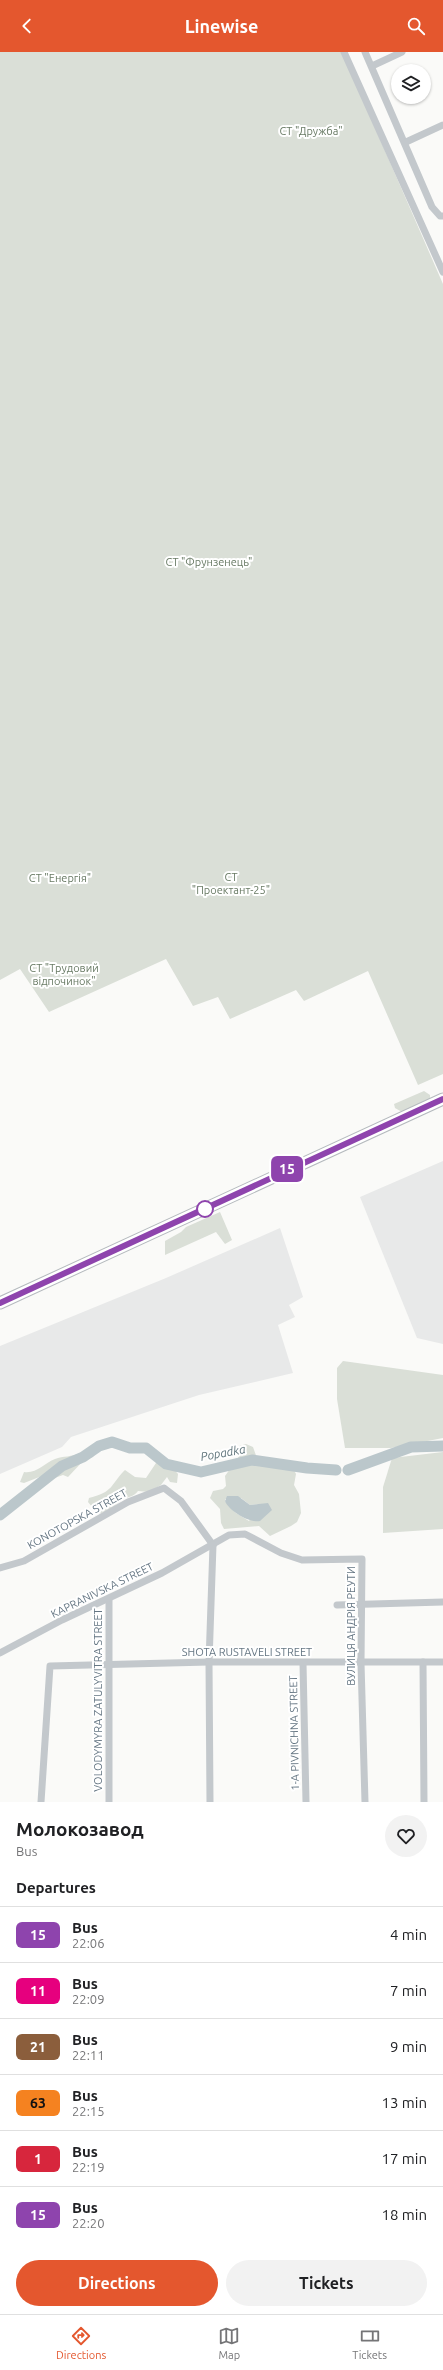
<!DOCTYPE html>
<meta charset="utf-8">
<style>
body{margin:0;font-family:Ubuntu,sans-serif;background:#f2f2f2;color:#202124;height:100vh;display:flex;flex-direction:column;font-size:15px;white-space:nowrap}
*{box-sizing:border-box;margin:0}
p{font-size:13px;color:#757577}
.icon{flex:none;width:22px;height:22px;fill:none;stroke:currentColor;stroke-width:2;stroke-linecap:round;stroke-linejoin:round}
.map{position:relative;height:1750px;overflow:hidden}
.panel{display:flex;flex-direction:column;background:#fff;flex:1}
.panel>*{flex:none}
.badge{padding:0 8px;border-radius:6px;font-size:14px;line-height:26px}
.buttons{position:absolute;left:391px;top:12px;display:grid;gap:8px}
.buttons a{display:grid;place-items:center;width:40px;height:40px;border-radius:50%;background:#fff;box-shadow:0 1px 3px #0004;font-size:20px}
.map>.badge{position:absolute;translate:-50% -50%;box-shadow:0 0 0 2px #fff}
h2{padding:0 16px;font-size:15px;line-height:36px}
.round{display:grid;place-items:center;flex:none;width:42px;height:42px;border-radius:21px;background:#f2f2f2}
.overview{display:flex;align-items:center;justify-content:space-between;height:68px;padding:0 16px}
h1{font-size:19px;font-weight:700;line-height:30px}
.button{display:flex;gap:8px;margin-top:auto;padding:8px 16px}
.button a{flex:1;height:46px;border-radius:24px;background:#e4572e;color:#fff;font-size:16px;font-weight:700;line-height:46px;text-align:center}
.button a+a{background:#f2f2f2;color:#202124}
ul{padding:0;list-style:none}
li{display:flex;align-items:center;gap:12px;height:56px;padding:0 16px;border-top:1px solid #e0e0e0}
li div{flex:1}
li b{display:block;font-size:15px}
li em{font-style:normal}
li .badge{min-width:44px;font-weight:700;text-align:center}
header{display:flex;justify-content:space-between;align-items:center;height:52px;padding:0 16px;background:#e4572e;color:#fff;font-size:18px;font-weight:700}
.menu{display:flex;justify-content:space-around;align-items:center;height:56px;border-top:1px solid #e0e0e0;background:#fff;font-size:11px;color:#757577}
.menu a{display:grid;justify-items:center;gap:2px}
.menu .selected{color:#e4572e}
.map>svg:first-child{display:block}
.built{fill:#e8e9e9}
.green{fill:#dadfd7;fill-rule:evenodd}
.water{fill:#bbc7cb}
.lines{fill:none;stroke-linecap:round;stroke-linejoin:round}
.river{stroke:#bbc7cb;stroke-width:11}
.primary-casing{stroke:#b5babe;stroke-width:13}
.minor{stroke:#c3c8cc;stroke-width:7}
.primary{stroke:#fff;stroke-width:11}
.line-casing{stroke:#fff;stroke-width:9}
.line{stroke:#8e44ad;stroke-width:6}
.stop-dot{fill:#fff;stroke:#8e44ad;stroke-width:2}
.labels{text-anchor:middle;stroke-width:4;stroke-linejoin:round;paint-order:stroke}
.park-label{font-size:11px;fill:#687a64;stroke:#fff}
.street-label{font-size:11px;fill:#657683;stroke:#fff}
.water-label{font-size:12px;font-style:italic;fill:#60757c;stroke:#fff}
</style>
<header><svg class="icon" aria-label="back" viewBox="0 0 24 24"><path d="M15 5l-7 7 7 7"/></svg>Linewise<svg class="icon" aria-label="search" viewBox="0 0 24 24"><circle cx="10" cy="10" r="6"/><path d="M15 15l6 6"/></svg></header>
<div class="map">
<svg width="443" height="1750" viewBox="0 0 443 1750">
<rect width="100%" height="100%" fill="#fafaf8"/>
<g class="built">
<polygon points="443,1109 443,1292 417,1286 360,1145"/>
<polygon points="280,1176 303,1245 289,1253 295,1265 278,1273 293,1321 199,1343 71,1385 62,1395 0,1422 0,1294 166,1226"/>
</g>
<g class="green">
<polygon points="0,0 342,0 443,232 443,1022 418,1033 368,919 304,949 296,938 230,967 218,945 193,954 166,907 49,960 20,917 0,928"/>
<polygon points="424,1039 430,1043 430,1047 402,1060 395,1056 394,1052"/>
<polygon points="220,1160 232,1188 225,1192 216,1180 165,1203 165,1189 181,1180 186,1175"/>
<polygon points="343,1309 443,1323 443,1386 391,1396 345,1396 337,1347 337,1316"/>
<path d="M98,1391L100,1395L93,1405L83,1409L68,1425L63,1423L52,1427L42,1424L24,1431L20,1430L24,1420C36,1422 45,1411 55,1407C63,1404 72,1405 80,1401C88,1398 88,1393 98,1391Z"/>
<path d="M246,1392L253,1395L259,1412C268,1416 281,1411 291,1412L296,1422L294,1433L299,1442L301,1461L297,1470L291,1474L270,1484L259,1474L224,1477L221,1471L220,1457L210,1446L213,1439L223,1437L226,1434L225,1424L240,1403L236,1395ZM241,1446L250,1453L258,1452L249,1469L236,1461L225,1449V1447Z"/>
<polygon points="443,1400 443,1477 383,1481 383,1435 392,1406"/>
<path d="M160,1405L169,1411L178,1422L177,1431L170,1430L167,1425L161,1433L149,1440L138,1439C133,1446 127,1444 121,1449C110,1457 113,1458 98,1462L88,1450L89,1446C115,1439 109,1434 125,1418L135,1425L146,1426Z"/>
</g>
<path class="water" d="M227,1444H238L250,1453L268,1451L272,1458L260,1469C249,1471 229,1459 225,1449Z"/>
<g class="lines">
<g class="river">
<polyline points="348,1418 411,1395 443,1394"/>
<polyline points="0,1463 62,1414 83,1405 99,1394 112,1390 130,1396 146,1396 166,1412 201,1420 252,1408 307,1416 336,1418"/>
</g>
<defs>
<polyline id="primary" points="0,1251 443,1047"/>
</defs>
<use href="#primary" class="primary-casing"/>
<g class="minor">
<polyline points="344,0 443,220"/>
<polyline points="365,0 432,155 440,164 443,164"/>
<polyline points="372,14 402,0"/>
<polyline points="406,90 443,73"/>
<polyline points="0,1516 24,1509 128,1450 164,1436 181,1449 213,1493"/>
<polyline points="109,1547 109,1750"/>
<polyline points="337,1553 443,1550"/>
<polyline points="0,1601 62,1568 162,1521 229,1483 245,1482 281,1501 302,1508 362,1507 361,1611 365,1750"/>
<polyline points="423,1610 424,1750"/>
<polyline points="303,1611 306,1750"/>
<polyline points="41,1750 50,1614 209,1610 443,1610"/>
<polyline points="210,1750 209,1610 213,1493"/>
</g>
<use href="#primary" class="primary"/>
</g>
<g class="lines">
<defs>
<polyline id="line" points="0,1251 443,1047"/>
</defs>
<use href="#line" class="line-casing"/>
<use href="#line" class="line"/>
</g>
<circle class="stop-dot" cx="205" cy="1157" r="8"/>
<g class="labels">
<g class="park-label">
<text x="311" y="83">СТ "Дружба"</text>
<text x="209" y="514">СТ "Фрунзенець"</text>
<text x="231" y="829">СТ<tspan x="231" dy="13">"Проектант-25"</tspan></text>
<text x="60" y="830">СТ "Енергія"</text>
<text x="64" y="920">СТ "Трудовий<tspan x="64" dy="13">відпочинок"</tspan></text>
</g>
<g class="street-label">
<text transform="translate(77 1467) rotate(-29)" y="4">KONOTOPSKA STREET</text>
<text transform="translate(102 1538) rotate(-26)" y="4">KAPRANIVSKA STREET</text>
<text transform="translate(351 1574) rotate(-90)" y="4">ВУЛИЦЯ АНДРІЯ РЕУТИ</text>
<text x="247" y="1604">SHOTA RUSTAVELI STREET</text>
<text transform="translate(98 1648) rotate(-90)" y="4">VOLODYMYRA ZATULYVITRA STREET</text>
<text transform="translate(294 1681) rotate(-91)" y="4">1-A PIVNICHNA STREET</text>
</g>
<g class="water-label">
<text transform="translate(223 1401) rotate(-10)" y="4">Popadka</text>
</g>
</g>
</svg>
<div class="buttons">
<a><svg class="icon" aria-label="layers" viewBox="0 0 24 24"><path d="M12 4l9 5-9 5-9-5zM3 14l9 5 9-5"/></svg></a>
</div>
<b class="badge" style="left:287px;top:1117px;background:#8e44ad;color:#fff">15</b>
</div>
<section class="panel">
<div class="overview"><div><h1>Молокозавод</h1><p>Bus</p></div><a class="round"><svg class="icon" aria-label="heart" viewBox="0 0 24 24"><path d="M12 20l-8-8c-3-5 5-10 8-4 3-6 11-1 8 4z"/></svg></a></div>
<h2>Departures</h2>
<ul>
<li><span class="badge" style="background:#8e44ad;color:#fff">15</span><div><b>Bus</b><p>22:06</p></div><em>4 min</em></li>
<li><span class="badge" style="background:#e6007e;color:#fff">11</span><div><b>Bus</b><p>22:09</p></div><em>7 min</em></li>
<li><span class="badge" style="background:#8b5e3c;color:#fff">21</span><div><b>Bus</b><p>22:11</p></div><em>9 min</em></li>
<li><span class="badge" style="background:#f58220;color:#111">63</span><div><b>Bus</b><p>22:15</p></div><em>13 min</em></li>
<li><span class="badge" style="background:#d7263d;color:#fff">1</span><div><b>Bus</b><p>22:19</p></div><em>17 min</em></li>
<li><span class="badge" style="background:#8e44ad;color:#fff">15</span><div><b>Bus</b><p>22:20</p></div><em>18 min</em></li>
</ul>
<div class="button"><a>Directions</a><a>Tickets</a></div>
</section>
<nav class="menu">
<a class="selected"><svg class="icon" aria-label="directions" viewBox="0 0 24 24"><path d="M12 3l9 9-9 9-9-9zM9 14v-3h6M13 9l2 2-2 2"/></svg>Directions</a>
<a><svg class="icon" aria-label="map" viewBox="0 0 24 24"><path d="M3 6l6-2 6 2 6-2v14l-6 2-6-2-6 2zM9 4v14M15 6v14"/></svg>Map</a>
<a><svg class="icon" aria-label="tickets" viewBox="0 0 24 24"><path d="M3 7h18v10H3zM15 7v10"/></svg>Tickets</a>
</nav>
